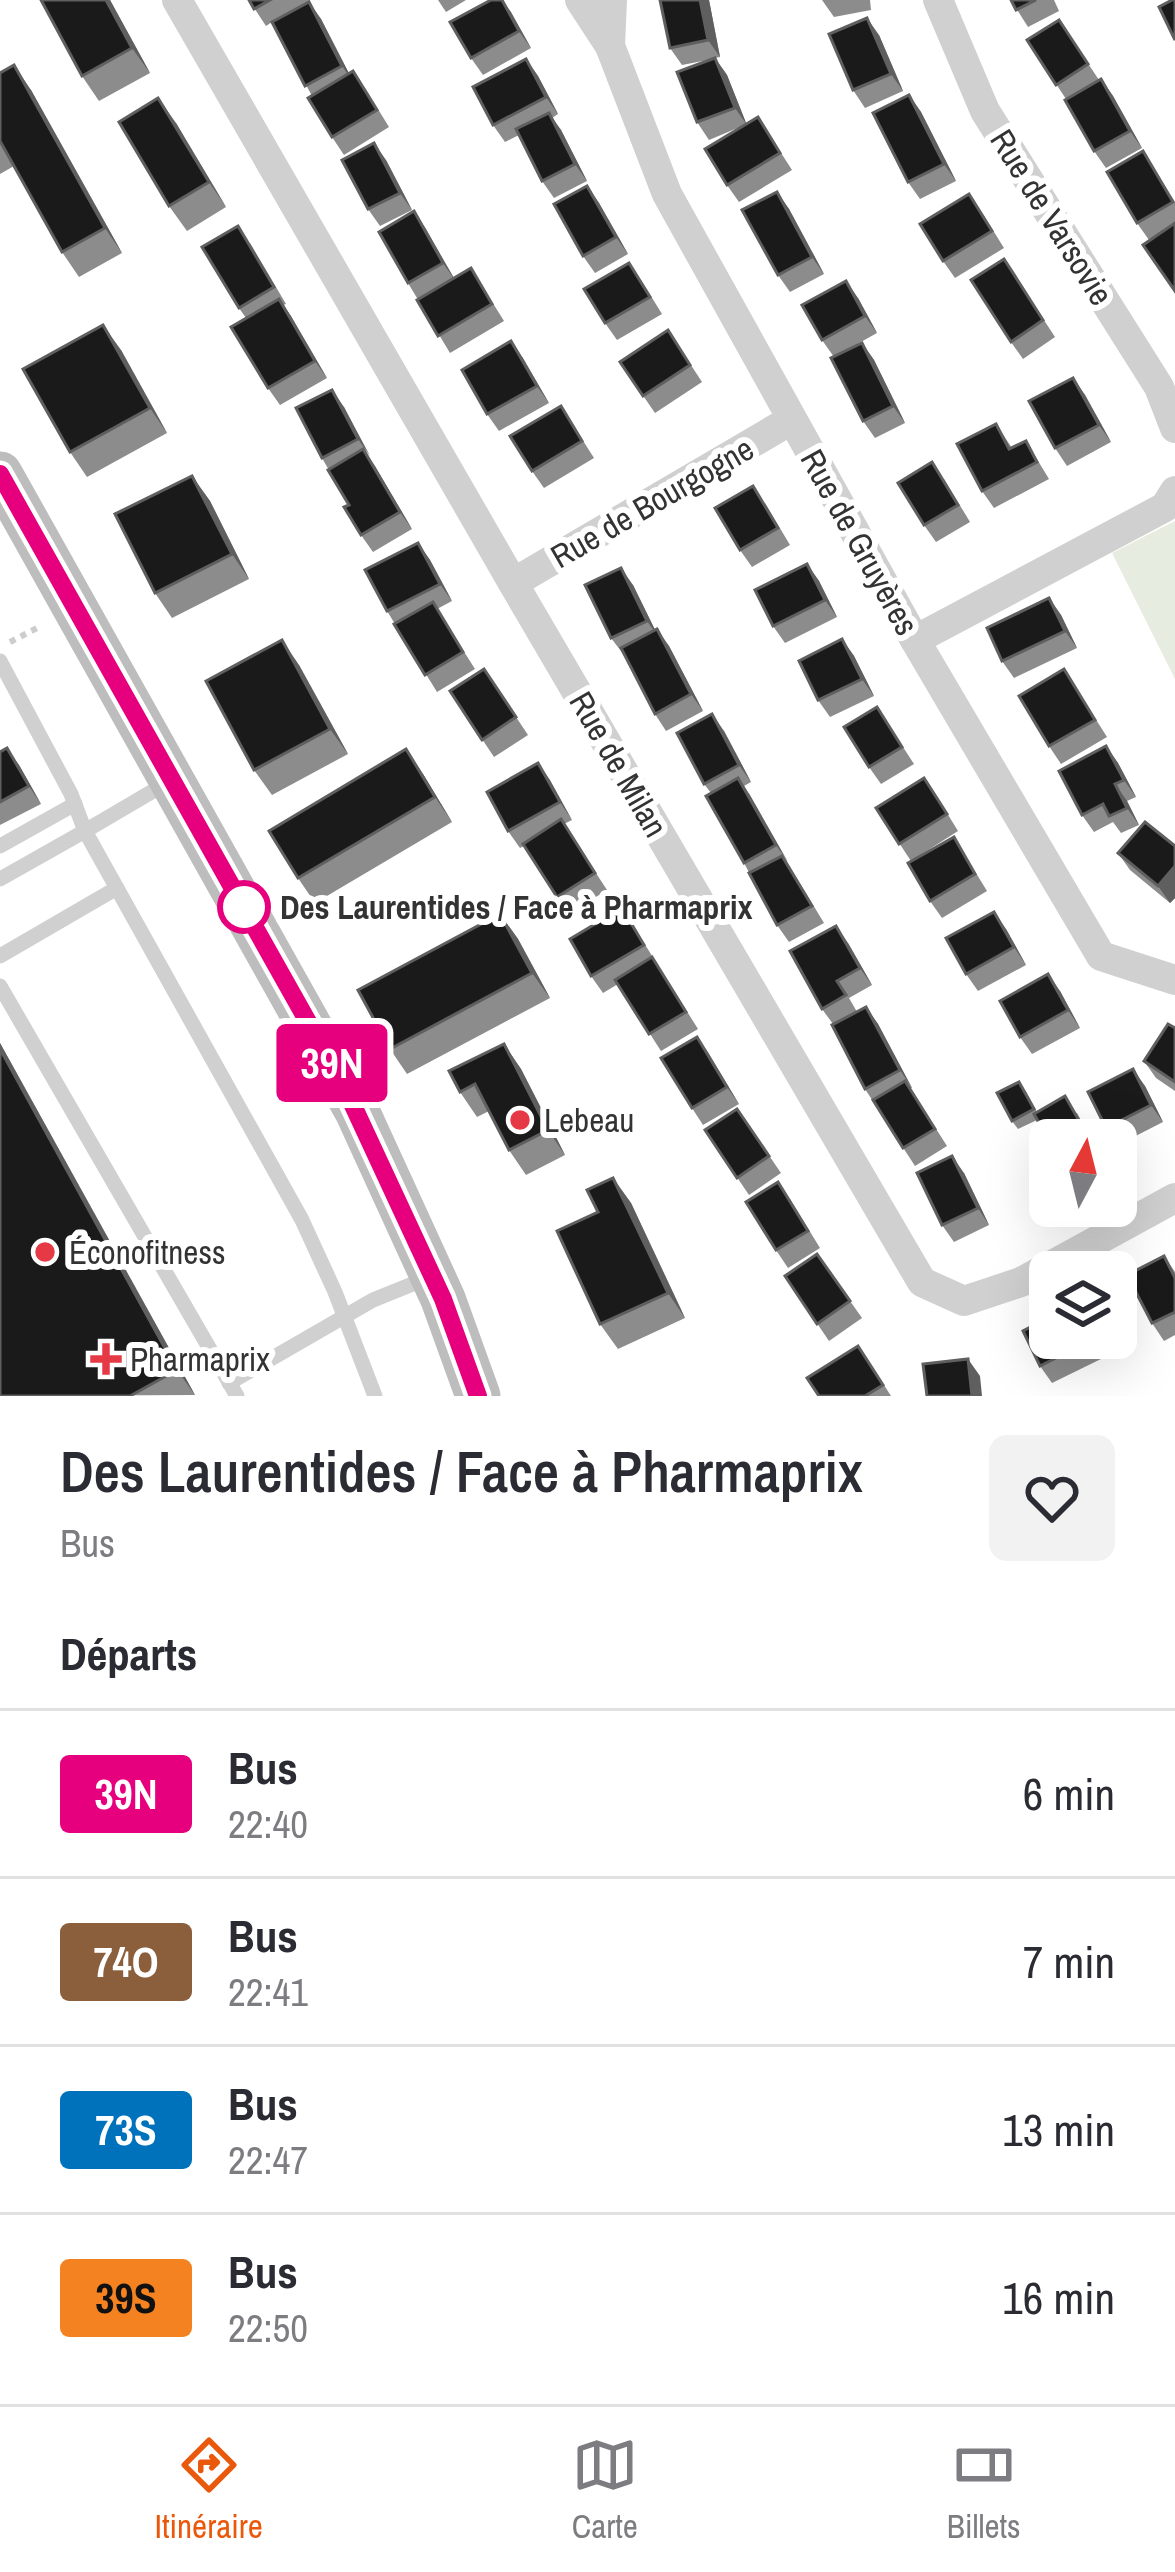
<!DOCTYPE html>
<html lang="fr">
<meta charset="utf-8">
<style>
body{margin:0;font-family:"Archivo Narrow",sans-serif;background:#f2f2f3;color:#2b2b33;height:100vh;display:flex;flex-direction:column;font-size:45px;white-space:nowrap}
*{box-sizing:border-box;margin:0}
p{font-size:39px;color:#7c7c81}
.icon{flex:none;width:66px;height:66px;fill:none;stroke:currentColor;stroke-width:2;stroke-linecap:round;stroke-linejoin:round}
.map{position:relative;height:1396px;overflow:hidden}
.drawer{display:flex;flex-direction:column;background:#fff;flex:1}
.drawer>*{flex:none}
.badge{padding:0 24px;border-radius:9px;font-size:42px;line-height:78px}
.needle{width:78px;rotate:7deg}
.buttons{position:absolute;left:1029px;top:1119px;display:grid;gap:24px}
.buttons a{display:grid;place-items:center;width:108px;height:108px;border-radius:18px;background:#fff;box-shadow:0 12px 48px #0002;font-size:60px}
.map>.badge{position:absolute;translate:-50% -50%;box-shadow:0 0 0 6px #fff}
h2{padding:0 60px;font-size:45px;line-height:108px}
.round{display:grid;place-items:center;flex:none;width:126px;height:126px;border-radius:18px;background:#f2f2f3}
.summary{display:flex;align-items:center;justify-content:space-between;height:204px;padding:0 60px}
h1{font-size:57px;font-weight:600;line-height:90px}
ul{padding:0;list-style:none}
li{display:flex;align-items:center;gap:36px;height:168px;padding:0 60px;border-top:3px solid #e1e1e2}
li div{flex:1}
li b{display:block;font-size:45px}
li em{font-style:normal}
li .badge{min-width:132px;font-weight:700;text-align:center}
.tab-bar{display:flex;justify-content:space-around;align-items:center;height:168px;border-top:3px solid #e1e1e2;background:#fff;font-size:33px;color:#7c7c81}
.tab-bar a{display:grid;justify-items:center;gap:6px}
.tab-bar .on{color:#ea580c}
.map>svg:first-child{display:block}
.green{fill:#e6ecdf}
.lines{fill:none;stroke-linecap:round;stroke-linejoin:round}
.path{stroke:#cdcdcd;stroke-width:6;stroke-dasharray:6 6;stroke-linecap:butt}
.lane{stroke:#d0d0d0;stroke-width:15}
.street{stroke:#d0d0d0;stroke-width:30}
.secondary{stroke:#bdbdbd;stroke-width:45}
.wall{fill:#8c8c8c}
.shaded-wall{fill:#5f5f5f}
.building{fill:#1a1a1a;stroke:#5f5f5f;stroke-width:3}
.line-casing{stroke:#fff;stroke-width:27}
.line{stroke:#e6007e;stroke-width:18}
.stop-dot{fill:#fff;stroke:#e6007e;stroke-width:6}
.poi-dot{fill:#e63946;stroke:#fff;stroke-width:4.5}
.labels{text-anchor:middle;stroke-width:12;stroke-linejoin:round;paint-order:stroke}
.street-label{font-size:33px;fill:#333;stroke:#fff}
.stop-label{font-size:33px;font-weight:bold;fill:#333;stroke:#fff;text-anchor:start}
.poi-label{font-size:33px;fill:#333;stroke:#fff;text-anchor:start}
</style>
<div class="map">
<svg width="1175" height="1396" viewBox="0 0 1175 1396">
<rect width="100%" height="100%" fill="#fff"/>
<polygon class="green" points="1175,521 1175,679 1112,553"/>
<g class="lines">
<polyline class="path" points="10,642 39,627"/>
<g class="lane">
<polyline points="0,661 71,794 85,831 0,879"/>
<polyline points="165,784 85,831 302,1220 335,1292 375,1396"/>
<polyline points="0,846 75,804"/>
<polyline points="0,956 117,888"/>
<polyline points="0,986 237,1396"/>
<polyline points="229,1383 373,1300 430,1277"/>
</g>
<g class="street">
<polyline points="177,0 513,583 922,1282 964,1301 1021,1282 1175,1198"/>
<polyline points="580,0 610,46"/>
<polyline points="612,0 610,46 667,194 915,640 1101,956 1175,980"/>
<polyline points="938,0 985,111 1159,387 1175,428"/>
<polyline points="513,583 791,420"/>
<polyline points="915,640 1165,507 1175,491"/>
</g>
<polyline class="secondary" points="0,474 357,1111 443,1299 478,1396"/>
</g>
<g class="wall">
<polygon points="110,0 150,73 99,101 82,76"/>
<polygon points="249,0 310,0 309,3 321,19 349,74 365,88 389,127 344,155 332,137 312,96 272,22 266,26"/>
<polygon points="438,0 466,0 446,12"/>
<polygon points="503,0 531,48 483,75 471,58"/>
<polygon points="709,0 720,57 715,58 727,75 746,124 758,117 792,170 739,202 727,185 740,127 709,140 697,122 713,59 682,65 670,48"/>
<polygon points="822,0 870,0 871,10 834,17"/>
<polygon points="1011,0 1054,0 1059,11 1028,27"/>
<polygon points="1059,20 1099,80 1101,79 1113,96 1142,148 1106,168 1094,151 1066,99 1027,40"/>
<polygon points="879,35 903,91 865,108 853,90"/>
<polygon points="526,59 538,76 558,114 552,118 561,130 587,181 554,198 542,181 519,135 505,142 493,125"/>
<polygon points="0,73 31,90 122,253 79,277 62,252 14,166 0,174"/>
<polygon points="909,95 921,112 956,181 920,199 908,182"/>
<polygon points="176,123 226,207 187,231 169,206"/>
<polygon points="1143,151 1175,202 1175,291 1149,240 1137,223"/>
<polygon points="386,160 412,210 380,226 368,209"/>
<polygon points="587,186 599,203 628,254 595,273 583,256"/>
<polygon points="777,192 789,209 824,274 790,292 778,275"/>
<polygon points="414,211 454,278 471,268 504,321 450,353 408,283"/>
<polygon points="981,211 1004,248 955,278 943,261"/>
<polygon points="250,243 286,304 283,305 327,378 280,405 268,388 246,318 239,308"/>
<polygon points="1004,259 1055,337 1023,359 1011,342"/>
<polygon points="641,280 662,314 617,340 605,323"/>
<polygon points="858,298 877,333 834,357 822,340"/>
<polygon points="668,330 702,382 655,413 620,362"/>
<polygon points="511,341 549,403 499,431 487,414"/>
<polygon points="862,343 874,360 905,423 875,438 863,421"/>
<polygon points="121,350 167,433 87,477 70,452"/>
<polygon points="1073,378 1085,395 1111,442 1067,466 1055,448"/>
<polygon points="561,406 594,458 544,488 532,471"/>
<polygon points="344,407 369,457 412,529 373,552 361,535 349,505 322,458"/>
<polygon points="996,424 1012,448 1026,441 1049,479 994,508 982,491"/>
<polygon points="192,476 210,501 249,579 172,618 155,593"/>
<polygon points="944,479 970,522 936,542 924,525"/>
<polygon points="765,503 790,545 752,567 740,550"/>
<polygon points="418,543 430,560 452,601 437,609 475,669 437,692 387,611"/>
<polygon points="807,564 819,581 837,617 785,643 773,626"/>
<polygon points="633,585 655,630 669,646 703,711 666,731 655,714 624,655 611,638"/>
<polygon points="1049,598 1061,615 1077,648 1014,678 1002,661"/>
<polygon points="842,639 854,656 874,696 830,717 818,700"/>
<polygon points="299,665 348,754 272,795 254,770"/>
<polygon points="484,669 528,735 494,757 450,691"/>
<polygon points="1064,669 1107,737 1061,764 1049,746"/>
<polygon points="877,707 914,764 881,784 869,767"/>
<polygon points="724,731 751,782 744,786 787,862 824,923 789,942 777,925 744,863 711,793 704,784"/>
<polygon points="1106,746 1118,763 1136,797 1127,801 1139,825 1121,833 1113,822 1094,832 1082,815"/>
<polygon points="0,752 19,765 41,804 0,825"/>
<polygon points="538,763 572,820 564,824 607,890 569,914 524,846 520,848 508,831"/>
<polygon points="423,774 452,822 315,903 298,878"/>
<polygon points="936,795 958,831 911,861 876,808"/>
<polygon points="954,837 987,891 942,918 930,901"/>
<polygon points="1175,846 1175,898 1170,903 1130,870 1118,853"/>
<polygon points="622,908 698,1029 661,1051 618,984 603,993 591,976"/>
<polygon points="500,914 518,939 550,998 407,1074 390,1049"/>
<polygon points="1006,929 1026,965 978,991 966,974"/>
<polygon points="848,943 872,985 849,998 857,1012 866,1007 878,1024 912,1088 910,1088 947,1146 915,1166 865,1089 833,1024 822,1009"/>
<polygon points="1060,991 1080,1028 1032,1054 1020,1037"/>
<polygon points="1175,1028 1175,1091 1156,1078 1144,1061"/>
<polygon points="697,1037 739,1104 703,1125 692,1108"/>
<polygon points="0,1043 195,1395 0,1396"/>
<polygon points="504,1044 521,1069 565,1155 526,1175 509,1150 489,1111 477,1117 460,1092"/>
<polygon points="1145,1086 1163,1122 1118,1145 1106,1128"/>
<polygon points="1025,1090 1037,1112 1077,1113 1092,1140 1050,1140 1037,1120 1018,1129 1012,1121"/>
<polygon points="737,1109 781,1173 749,1195 705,1130"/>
<polygon points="964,1173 989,1225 954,1242 942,1225"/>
<polygon points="613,1178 631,1203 685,1318 618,1349 600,1324 598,1212"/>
<polygon points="790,1199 820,1248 788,1268 776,1250"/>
<polygon points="817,1254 862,1318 829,1341 785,1276"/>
<polygon points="1164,1256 1175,1272 1175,1335 1164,1341 1152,1323"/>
<polygon points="1094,1338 1103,1358 1052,1383 1040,1366"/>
<polygon points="870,1363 891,1396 819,1396"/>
</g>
<g class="shaded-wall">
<polygon points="106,0 110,0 150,73 132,48"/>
<polygon points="502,0 511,12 531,48 519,31"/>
<polygon points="700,0 709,0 720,57 708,40"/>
<polygon points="309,2 321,19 354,83 342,66"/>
<polygon points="867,18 879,35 903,91 891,74"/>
<polygon points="715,58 727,75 747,125 735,108"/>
<polygon points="526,59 538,76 558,114 546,97"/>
<polygon points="14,65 31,90 122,253 105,228"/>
<polygon points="1101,79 1113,96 1142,148 1130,131"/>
<polygon points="909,95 921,112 956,181 944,164"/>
<polygon points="158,98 176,123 226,207 209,182"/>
<polygon points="549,113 561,130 587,181 575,164"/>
<polygon points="374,143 386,160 412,210 400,193"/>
<polygon points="587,186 599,203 628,254 616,237"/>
<polygon points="777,192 789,209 824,274 812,257"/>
<polygon points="414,211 426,229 455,280 443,263"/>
<polygon points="846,281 858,298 877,333 865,316"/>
<polygon points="279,299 291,316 327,378 315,361"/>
<polygon points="103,325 121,350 167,433 150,408"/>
<polygon points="511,341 523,358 549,403 537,386"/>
<polygon points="862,343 874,360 905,423 893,406"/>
<polygon points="1073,378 1085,395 1111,442 1099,425"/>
<polygon points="332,390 344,407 370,456 358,439"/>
<polygon points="363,449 375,466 412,529 400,512"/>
<polygon points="192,476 210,501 249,579 232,554"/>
<polygon points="418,543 430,560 452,601 440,584"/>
<polygon points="807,564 819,581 837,617 825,600"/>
<polygon points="621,568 633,585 659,638 647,621"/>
<polygon points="1049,598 1061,615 1077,648 1065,631"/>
<polygon points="657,629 669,646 703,711 691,694"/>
<polygon points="842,639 854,656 874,696 862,679"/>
<polygon points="282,640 299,665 348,754 330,729"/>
<polygon points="712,714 724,731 751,782 739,765"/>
<polygon points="1106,746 1118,763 1136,797 1124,780"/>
<polygon points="7,748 19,765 41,804 29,786"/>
<polygon points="406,749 423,774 452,822 435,797"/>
<polygon points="538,763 550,780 572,820 560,802"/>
<polygon points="738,778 750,795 788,862 776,845"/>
<polygon points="1115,784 1127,801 1139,825 1127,808"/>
<polygon points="1175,866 1175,898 1170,903 1158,886"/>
<polygon points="994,912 1006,929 1026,965 1014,947"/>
<polygon points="500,914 518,939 550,998 532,973"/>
<polygon points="836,926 848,943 872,985 860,968"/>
<polygon points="1048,974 1060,991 1080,1028 1068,1010"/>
<polygon points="866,1007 878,1024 912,1088 900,1070"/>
<polygon points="697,1037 709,1054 739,1104 727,1087"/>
<polygon points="0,1043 195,1395 177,1370 0,1049"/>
<polygon points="504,1044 521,1069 565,1155 548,1130"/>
<polygon points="1133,1069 1145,1086 1163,1122 1151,1105"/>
<polygon points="952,1156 964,1173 989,1225 978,1208"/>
<polygon points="613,1178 631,1203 685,1318 668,1293"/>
<polygon points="968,1359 980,1376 982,1396 972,1396"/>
</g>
<g class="building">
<polygon points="41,0 106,0 132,48 82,76"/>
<polygon points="249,0 270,0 254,9"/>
<polygon points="491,0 502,0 519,31 471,58 450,22"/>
<polygon points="660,0 700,0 708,40 670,48"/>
<polygon points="1011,0 1036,0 1016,10"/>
<polygon points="1172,0 1175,0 1175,40 1159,7"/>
<polygon points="309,2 342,66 305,86 272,22"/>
<polygon points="867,18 891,74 853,90 829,34"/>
<polygon points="1059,20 1088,64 1056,85 1027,40"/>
<polygon points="715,58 735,108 697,122 677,72"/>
<polygon points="526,59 546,97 493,125 473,87"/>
<polygon points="14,65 105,228 62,252 0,141 0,73"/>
<polygon points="353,71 377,110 332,137 308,98"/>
<polygon points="1101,79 1130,131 1094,151 1065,100"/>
<polygon points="909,95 944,164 908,182 873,113"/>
<polygon points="158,98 209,182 169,206 119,122"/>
<polygon points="549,113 575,164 542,181 516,129"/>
<polygon points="758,117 780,153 727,185 705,149"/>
<polygon points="374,143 400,193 368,209 342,160"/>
<polygon points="1143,151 1173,202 1137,223 1107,172"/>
<polygon points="587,186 616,237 583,256 554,204"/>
<polygon points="777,192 812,257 778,275 742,210"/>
<polygon points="969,194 992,231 943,261 920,224"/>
<polygon points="414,211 443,263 408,283 379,232"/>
<polygon points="1175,223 1175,291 1143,245"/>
<polygon points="238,226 274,287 239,308 202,247"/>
<polygon points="1004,259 1043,320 1011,342 971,280"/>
<polygon points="629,263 650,297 605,323 584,289"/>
<polygon points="471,268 492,304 438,336 417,300"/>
<polygon points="846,281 865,316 822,340 802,305"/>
<polygon points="279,299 315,361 268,388 231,327"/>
<polygon points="103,325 150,408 70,452 23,369"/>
<polygon points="668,330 690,365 643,396 620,362"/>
<polygon points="511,341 537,386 487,414 462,370"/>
<polygon points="862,343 893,406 863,421 831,358"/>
<polygon points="1073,378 1099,425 1055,448 1029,401"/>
<polygon points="332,390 358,439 322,458 296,408"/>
<polygon points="561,406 582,441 532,471 510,436"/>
<polygon points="996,424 1009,449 1026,441 1037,462 982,491 957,444"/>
<polygon points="363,449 400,512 361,535 344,507 349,505 328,470"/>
<polygon points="932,462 958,505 924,525 898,483"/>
<polygon points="192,476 232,554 155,593 115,514"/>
<polygon points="753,486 778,528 740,550 715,508"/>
<polygon points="418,543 440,584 387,611 365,570"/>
<polygon points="807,564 825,600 773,626 755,590"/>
<polygon points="621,568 647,621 611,638 585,585"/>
<polygon points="1049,598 1065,631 1002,661 987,628"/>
<polygon points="433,602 463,652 425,675 394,624"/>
<polygon points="657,629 691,694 655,714 621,648"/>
<polygon points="842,639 862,679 818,700 799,661"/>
<polygon points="282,640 330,729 254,770 206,681"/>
<polygon points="484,669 516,717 482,740 450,691"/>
<polygon points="1064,669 1095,720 1049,746 1019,696"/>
<polygon points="877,707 902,747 869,767 844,727"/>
<polygon points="712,714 739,765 704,784 677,733"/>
<polygon points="1106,746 1124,780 1115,784 1127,808 1109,816 1103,804 1082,815 1059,771"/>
<polygon points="7,748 29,786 0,802 0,752"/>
<polygon points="406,749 435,797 298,878 269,831"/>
<polygon points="538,763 560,802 508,831 487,792"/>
<polygon points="738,778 776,845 744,863 706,796"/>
<polygon points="924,778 947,814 899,844 876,808"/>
<polygon points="561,819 595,873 557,897 523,844"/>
<polygon points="1145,822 1175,846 1175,866 1158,886 1118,853"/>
<polygon points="954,837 975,874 930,901 908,863"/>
<polygon points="782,856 812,906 777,925 749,873"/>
<polygon points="622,908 644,945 591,976 570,939"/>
<polygon points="994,912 1014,947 966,974 946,938"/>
<polygon points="500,914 532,973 390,1049 358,990"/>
<polygon points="836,926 860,968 837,981 846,995 822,1009 790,951"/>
<polygon points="652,957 686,1012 649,1034 615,980"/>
<polygon points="1048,974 1068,1010 1020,1037 1000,1001"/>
<polygon points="866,1007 900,1070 865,1089 832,1025"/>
<polygon points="1168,1024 1175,1028 1175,1082 1144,1061"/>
<polygon points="697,1037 727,1087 692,1108 661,1058"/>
<polygon points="504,1044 548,1130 509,1150 475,1084 460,1092 449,1071"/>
<polygon points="0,1049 177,1370 130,1396 0,1396"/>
<polygon points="1133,1069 1151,1105 1106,1128 1088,1092"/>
<polygon points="905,1081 935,1129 903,1148 873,1100"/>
<polygon points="1019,1082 1034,1109 1012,1121 997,1093"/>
<polygon points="1065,1096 1090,1140 1050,1140 1050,1142 1034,1114"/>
<polygon points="737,1109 769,1156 737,1178 705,1130"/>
<polygon points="952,1156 978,1208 942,1225 917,1173"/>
<polygon points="613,1178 668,1293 600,1324 557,1231 598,1212 587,1190"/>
<polygon points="778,1182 808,1231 776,1250 746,1202"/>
<polygon points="817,1254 850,1301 817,1324 785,1276"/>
<polygon points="1164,1256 1175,1278 1175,1312 1152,1323 1127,1275"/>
<polygon points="1050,1317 1050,1338 1090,1338 1091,1340 1040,1366 1023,1331"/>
<polygon points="858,1346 883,1385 865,1396 819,1396 807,1378"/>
<polygon points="968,1359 972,1396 927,1396 923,1364"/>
</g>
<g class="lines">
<defs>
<polyline id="line" points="0,474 344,1086 443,1299 478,1396"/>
</defs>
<use href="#line" class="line-casing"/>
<use href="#line" class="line"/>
</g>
<circle class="stop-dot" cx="244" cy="907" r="24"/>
<g class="poi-dot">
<circle cx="520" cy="1120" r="12"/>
<circle cx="45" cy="1252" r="12"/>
<path d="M100 1341h12v12h12v12h-12v12h-12v-12h-12v-12h12z"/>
</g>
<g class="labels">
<g class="street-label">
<text transform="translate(1052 217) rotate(58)" y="12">Rue de Varsovie</text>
<text transform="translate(652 502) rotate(-30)" y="12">Rue de Bourgogne</text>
<text transform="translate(860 542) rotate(61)" y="12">Rue de Gruyères</text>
<text transform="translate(619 764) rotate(60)" y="12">Rue de Milan</text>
</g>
<g class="stop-label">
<text x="280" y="919">Des Laurentides / Face à Pharmaprix</text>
</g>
<g class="poi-label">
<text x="544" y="1132">Lebeau</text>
<text x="69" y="1264">Éconofitness</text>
<text x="130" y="1371">Pharmaprix</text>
</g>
</g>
</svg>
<div class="buttons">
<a><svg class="needle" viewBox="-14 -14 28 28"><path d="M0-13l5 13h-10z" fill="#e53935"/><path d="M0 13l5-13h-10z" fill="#7c7c81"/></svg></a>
<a><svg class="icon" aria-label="layers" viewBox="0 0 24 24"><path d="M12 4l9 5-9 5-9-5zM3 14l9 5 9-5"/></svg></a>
</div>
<b class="badge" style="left:332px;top:1063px;background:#e6007e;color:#fff">39N</b>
</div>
<section class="drawer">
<div class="summary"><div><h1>Des Laurentides / Face à Pharmaprix</h1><p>Bus</p></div><a class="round"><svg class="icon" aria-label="heart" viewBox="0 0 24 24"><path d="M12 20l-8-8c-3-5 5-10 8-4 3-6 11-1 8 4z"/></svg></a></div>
<h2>Départs</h2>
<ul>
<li><span class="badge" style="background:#e6007e;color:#fff">39N</span><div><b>Bus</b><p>22:40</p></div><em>6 min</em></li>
<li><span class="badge" style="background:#8b5e3c;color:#fff">74O</span><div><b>Bus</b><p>22:41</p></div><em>7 min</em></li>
<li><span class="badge" style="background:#0072bc;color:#fff">73S</span><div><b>Bus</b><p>22:47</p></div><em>13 min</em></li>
<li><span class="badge" style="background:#f58220;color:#111">39S</span><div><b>Bus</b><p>22:50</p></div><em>16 min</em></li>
</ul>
</section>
<nav class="tab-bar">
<a class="on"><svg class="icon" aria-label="directions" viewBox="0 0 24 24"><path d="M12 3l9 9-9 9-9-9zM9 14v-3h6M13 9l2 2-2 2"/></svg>Itinéraire</a>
<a><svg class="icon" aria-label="map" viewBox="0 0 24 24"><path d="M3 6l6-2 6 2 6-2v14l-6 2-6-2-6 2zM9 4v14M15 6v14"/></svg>Carte</a>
<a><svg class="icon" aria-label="tickets" viewBox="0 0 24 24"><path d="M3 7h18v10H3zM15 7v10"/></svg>Billets</a>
</nav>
